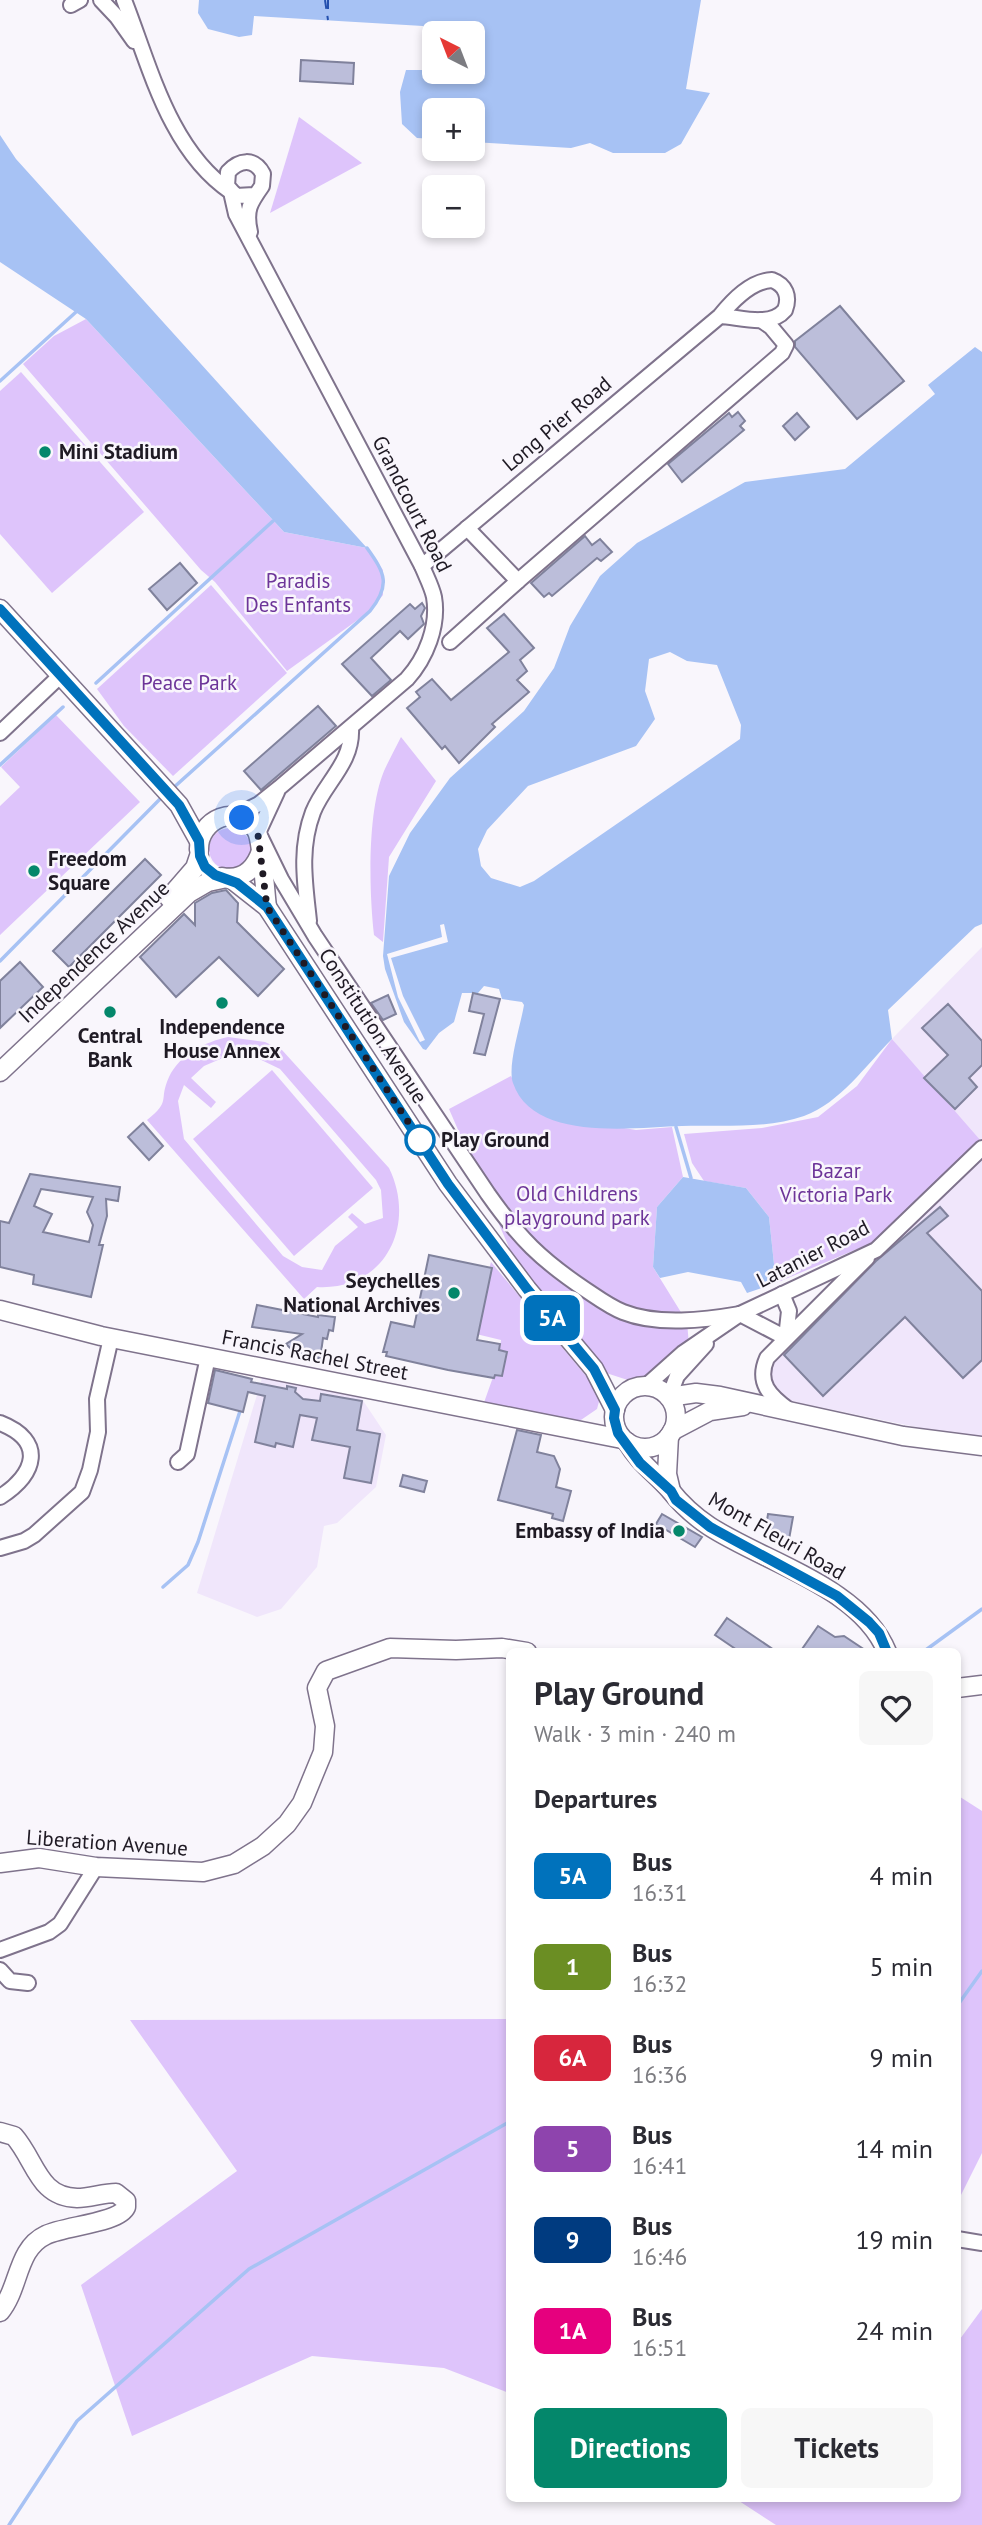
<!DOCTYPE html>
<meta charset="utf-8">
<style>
body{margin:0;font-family:"PT Sans",sans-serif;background:#f7f7f7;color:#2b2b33;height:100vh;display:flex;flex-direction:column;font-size:26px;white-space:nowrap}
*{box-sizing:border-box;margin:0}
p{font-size:23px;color:#7c7c81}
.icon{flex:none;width:38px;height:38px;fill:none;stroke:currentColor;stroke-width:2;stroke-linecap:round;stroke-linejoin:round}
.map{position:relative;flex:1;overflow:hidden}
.drawer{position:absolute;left:506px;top:1648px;width:455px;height:854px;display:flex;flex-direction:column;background:#fff;border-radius:10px;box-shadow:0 4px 10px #0003}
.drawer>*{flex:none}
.badge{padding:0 14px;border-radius:10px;font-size:24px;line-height:46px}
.needle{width:46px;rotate:318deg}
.buttons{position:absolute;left:422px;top:21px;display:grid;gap:14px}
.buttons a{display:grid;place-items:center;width:63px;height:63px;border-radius:10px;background:#fff;box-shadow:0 4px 10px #0003;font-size:35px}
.you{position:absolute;width:35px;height:35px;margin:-18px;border:5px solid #fff;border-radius:50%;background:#1a73e8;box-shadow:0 0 0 10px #1a73e833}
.map>.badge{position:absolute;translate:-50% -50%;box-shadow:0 0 0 4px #fff}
h2{padding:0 28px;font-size:26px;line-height:63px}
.round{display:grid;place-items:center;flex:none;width:74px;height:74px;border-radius:10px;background:#f7f7f7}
.head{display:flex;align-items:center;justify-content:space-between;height:119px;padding:0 28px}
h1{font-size:33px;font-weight:800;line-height:52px}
.button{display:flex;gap:14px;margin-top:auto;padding:14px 28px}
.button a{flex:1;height:80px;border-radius:10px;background:#04876b;color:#fff;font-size:28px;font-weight:800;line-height:80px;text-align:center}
.button a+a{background:#f7f7f7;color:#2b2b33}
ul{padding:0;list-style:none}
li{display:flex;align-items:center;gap:21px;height:91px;padding:0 28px}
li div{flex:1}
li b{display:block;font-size:26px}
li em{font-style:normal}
li .badge{min-width:77px;font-weight:700;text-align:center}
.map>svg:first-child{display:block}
.built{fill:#f0e6fb}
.green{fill:#dec4fb;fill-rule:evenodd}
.water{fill:#a7c2f4;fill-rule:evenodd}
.pier{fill:#f9f6fc}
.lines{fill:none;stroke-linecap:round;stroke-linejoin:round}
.stream{stroke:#a7c2f4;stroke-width:3.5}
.ferry{stroke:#2450ae;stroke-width:2;stroke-dasharray:9 7;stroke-linecap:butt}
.building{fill:#bcbeda;stroke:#80829c;stroke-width:2;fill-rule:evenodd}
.minor-casing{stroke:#7f738c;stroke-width:18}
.major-casing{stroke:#7f738c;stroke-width:21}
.minor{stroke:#fff;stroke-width:14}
.major{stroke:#fff;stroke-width:18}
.line-casing{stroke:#fff;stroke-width:16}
.line{stroke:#0072bc;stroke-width:10}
.walk{stroke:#1f1a24;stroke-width:7;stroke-dasharray:0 12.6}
.poi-dot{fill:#04876b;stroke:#f9f6fc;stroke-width:2.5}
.stop-dot{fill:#fff;stroke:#0072bc;stroke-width:3.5}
.labels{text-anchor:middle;stroke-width:5;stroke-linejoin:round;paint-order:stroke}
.street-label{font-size:21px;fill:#1f1a24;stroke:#f9f6fc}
.poi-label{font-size:21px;font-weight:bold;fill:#1f1a24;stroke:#f9f6fc;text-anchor:start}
.park-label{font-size:21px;fill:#6d3599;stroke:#f9f6fc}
.stop-label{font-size:21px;font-weight:bold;fill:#1f1a24;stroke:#f9f6fc;text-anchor:start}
</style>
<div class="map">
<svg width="982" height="2525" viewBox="0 0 982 2525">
<rect width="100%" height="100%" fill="#f9f6fc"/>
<g class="built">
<polygon points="982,947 982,1437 960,1436 790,1401 769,1380 767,1364 876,1260 874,1242 924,1078 892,1039"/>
<polygon points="263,1375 358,1393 386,1435 376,1487 337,1523 324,1526 317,1567 281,1609 257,1617 197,1593"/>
</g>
<g class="green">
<polygon points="299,117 362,163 270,213"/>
<polygon points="86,319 284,532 367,548 383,570 383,595 370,611 287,671 215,582 201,570 23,364 54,336"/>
<polygon points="21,372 144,512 52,593 0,534 0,391"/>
<polygon points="211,585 287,673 173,776 124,726 97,689"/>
<polygon points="56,715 140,802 0,935 0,806 20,787 1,767"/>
<path d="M401,737L436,781L389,857L383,942L374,935C369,891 367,812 384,771C389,760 395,749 401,737Z"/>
<circle cx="230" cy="849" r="21"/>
<path d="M228,1037L265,1042L282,1050L389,1168C417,1225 385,1291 317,1287L304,1299L147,1120C172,1100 158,1101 169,1077C180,1054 205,1042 228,1037ZM232,1054H249L280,1069L376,1180L381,1190L383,1218L365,1224L352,1213L348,1217L358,1227L335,1246L322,1270L302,1267L283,1256L184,1139L178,1101L184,1085L211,1108L216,1102L191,1078L204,1066Z"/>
<polygon points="892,1039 981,1141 874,1242 776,1283 769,1217 746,1188 704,1181 692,1163 684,1134 762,1128 818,1117 857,1086"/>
<polygon points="272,1070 373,1188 294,1256 193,1139"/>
<polygon points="511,1076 521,1096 541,1114 636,1130 672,1127 683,1177 657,1207 653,1267 687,1322 689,1345 646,1386 594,1369 527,1289 449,1109"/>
<polygon points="491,1262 601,1394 597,1409 578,1422 481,1411 498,1363 501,1340 472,1333"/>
<polygon points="957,1795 982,1811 982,2153 957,2203"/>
<polygon points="509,2019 509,2393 444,2368 312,2356 132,2436 81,2285 237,2171 130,2020"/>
<polygon points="982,2309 982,2525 776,2525 736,2499 957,2499 957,2343"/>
</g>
<g class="water">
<path d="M199,0H701L686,89L710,93L681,144L665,153H613L590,143L571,148L473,142L472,110H434V139L417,138L402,124L400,92L406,70H422L423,26L254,16L252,35L239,37L208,29L198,13ZM472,33V72H434V33Z"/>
<polygon points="0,135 16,159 367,548 284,532 86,319 0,262"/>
<path d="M975,347L982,352V924L975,927L888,1010L892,1039C866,1065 840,1103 804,1116C767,1129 721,1125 682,1126C636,1127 533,1143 513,1083C507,1066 521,1024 524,1005L522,1002L502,999L499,989L484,986L478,993H462L454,1022L439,1033L426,1050L423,1049L404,1022L385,969L383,956L389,876L410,833L450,778L524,711L554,668L570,626L600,576L637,543L745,482L845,469L935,394L928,385ZM670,652L687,661L717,665L741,725L740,739L534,881L520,887L491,878L481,866L478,849L487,830L528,786L636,746L655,719L645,691L649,659Z"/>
<polygon points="683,1177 746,1188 769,1217 776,1283 747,1293 741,1282 688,1272 660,1278 653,1267 657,1207"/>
</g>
<polygon class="pier" points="444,924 448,942 391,958 403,996 425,1040 420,1042 398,997 387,954 442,937 440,925"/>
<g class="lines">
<g class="stream">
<polyline points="0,381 76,312"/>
<polyline points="96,683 273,521"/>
<polyline points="0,765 63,707"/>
<path d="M172,789L370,611C391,585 385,573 367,548"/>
<polyline points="0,961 163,796"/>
<polyline points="676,1127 691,1178"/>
<polyline points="163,1587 188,1565 198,1542 241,1408"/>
<polyline points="923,1652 982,1609"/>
<polyline points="957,2006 982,1971"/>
<polyline points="9,2525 77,2421 249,2269 509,2122"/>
</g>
<g class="ferry">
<polyline points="325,0 328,20"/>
<polyline points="328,0 328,12"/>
</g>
</g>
<g class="building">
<polygon points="301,60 354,63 353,84 300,81"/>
<polygon points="840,306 904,381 857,419 795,347 795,341"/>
<polygon points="738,412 745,421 740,426 744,430 682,482 668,464 729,413 732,417"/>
<polygon points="797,413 809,427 795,440 783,426"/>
<polygon points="585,536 592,545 600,539 612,552 601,561 597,558 552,596 549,593 544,597 531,583"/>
<polygon points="180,563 197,583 167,610 149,589"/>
<polygon points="422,603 425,608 421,616 424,624 408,639 400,631 371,658 391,680 372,696 342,664 410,604 415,609"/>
<polygon points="504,614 534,648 520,660 527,671 517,680 529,692 492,724 495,727 459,763 445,746 442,749 407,708 420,697 416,692 432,679 451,700 509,652 487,628"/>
<polygon points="318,706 336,726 261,790 244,771"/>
<polygon points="145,859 161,875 69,967 53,951"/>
<polygon points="226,890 238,903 237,922 284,969 258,996 219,957 176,997 140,957 184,914 195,925 195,903 212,893"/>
<polygon points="20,962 43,987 0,1028 0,981"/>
<polygon points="473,993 500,999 485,1055 474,1053 484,1014 469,1011"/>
<polygon points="388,995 396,1014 383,1020 371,1003"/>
<polygon points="948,1004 982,1041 982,1065 969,1078 977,1087 955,1109 924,1078 948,1055 922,1028"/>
<polygon points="143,1123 163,1146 149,1160 128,1137"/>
<path d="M30,1174L120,1187L118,1201L106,1199L107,1216L99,1245H103L91,1297L33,1284L34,1275L0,1267V1221L9,1223ZM41,1189L93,1197L87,1212L93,1225L89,1242L43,1232L52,1214L34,1206Z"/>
<polygon points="940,1207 948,1216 927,1233 982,1291 982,1360 963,1378 905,1317 823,1396 784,1355 876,1261"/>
<polygon points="429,1255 492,1268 477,1340 500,1344 499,1350 507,1352 502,1376 495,1375 494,1378 448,1370 386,1356 387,1352 383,1352 391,1322 414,1327"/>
<polygon points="257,1305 318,1317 318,1315 335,1317 333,1331 329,1330 327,1339 323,1338 320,1360 313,1353 309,1355 307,1351 304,1356 300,1352 295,1353 286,1344 302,1334 252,1327"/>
<polygon points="215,1370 252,1379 251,1382 287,1389 287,1386 296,1388 295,1392 303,1399 320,1401 321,1394 362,1401 357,1430 380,1434 371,1483 344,1478 350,1447 312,1440 317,1418 300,1415 293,1447 276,1443 275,1447 255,1442 265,1396 248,1392 243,1412 208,1403"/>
<polygon points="517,1430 541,1435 537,1452 554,1456 560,1469 556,1487 571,1491 563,1521 552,1518 553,1514 498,1500"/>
<polygon points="403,1475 427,1481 424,1492 400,1486"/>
<polygon points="662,1514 702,1537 695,1547 656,1524"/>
<polygon points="768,1514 793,1517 788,1545 779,1544 780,1539 772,1538 772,1534 765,1533"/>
<polygon points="727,1618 777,1652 740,1652 715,1635"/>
<polygon points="818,1626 835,1637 844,1636 868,1652 800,1652"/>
</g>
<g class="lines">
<defs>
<g id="minor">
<polyline points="101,0 117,17 134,41"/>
<path d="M124,0C150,66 169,150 231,192L236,214L422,566C426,576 432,587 434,597C439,626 426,658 407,679L279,788L259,804L235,816"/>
<polyline points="71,5 80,0"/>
<path d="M250,232C245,210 250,203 262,186L263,174C254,157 239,160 228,172L227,186L236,196L254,195"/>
<polyline points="467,528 518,581 782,353 786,345 771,327 761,320"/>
<path d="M422,566L720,316C733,300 751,281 772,280C786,285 790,297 785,310C770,328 740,317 720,316"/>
<polyline points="450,642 518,581"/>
<polyline points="0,733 60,676"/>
<polyline points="258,833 277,792"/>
<path d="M261,838L281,879L315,936L488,1194C519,1238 541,1260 586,1290C598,1298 610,1307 623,1312C658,1326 705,1320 740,1314"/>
<path d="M309,921C305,883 299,849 313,812C325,782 353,763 351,728"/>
<polyline points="740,1314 786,1338 789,1311 782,1294"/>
<polyline points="646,1386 683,1353 740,1314 876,1250 982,1148"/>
<polyline points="669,1397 677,1376 706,1344"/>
<path d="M789,1410C770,1396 756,1383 767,1358L867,1258"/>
<path d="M0,1423C46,1441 36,1474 0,1497"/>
<polyline points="178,1462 187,1454 208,1357"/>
<polyline points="0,1548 24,1541 34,1535 82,1492 90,1470 98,1432 97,1399 111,1338"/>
<polyline points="0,1950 49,1932 60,1924 96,1867"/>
<polyline points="0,1970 10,1981 28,1983"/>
<polyline points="957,2239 982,2243"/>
</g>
<g id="major">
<polyline points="0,609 179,805 199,841"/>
<path d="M199,850C198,819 238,802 256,830C262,839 265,892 267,907"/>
<path d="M222,877C242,881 255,869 261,851"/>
<polyline points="230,878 267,907 448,1184 527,1289 594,1369 615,1410"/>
<polyline points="169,898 195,868 199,856"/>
<polyline points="0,1072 189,893 208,882 227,878"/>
<polyline points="0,1310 101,1336 622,1439"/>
<circle cx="645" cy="1417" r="31"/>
<polyline points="669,1397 696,1393 720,1396 903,1436 982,1446"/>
<polyline points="672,1431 710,1411 743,1406"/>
<polyline points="669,1436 667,1474 671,1491"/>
<path d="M627,1442C640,1464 654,1472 670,1490C681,1504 694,1516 709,1526C764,1562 861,1587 887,1652"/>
<polyline points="957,1688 982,1685"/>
<polyline points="0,1863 39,1858 96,1867 203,1872 234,1864 263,1846 287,1824 302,1803 323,1752 325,1726 317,1688 326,1671 390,1648 456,1650 502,1648 527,1652"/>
<path d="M0,2132L14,2136C36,2161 38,2197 77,2198C90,2198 103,2193 116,2193L126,2201V2207C119,2223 64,2226 46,2235C16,2249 20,2288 0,2312"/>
</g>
</defs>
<use href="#minor" class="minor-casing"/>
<use href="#major" class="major-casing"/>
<use href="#minor" class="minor"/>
<use href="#major" class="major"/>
</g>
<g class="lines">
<defs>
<polyline id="line" points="0,609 179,805 199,841 200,856 205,867 215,875 237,883 267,907 448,1184 527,1289 594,1369 615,1410 614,1418 618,1433 640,1463 671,1491 676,1500 710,1527 837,1596 869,1622 879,1633 887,1652"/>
</defs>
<use href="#line" class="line-casing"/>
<use href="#line" class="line"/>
<polyline class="walk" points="242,818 254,827 258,835 267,907 420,1140"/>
</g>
<g class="poi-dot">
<circle cx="45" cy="452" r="7"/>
<circle cx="34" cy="871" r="7"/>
<circle cx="222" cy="1003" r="7"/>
<circle cx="110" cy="1012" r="7"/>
<circle cx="454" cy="1293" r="7"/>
<circle cx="679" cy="1531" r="7"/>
</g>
<circle class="stop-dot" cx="420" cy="1140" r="14"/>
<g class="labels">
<g class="street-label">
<text transform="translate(557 424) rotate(-40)" y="7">Long Pier Road</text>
<text transform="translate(412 504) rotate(63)" y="7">Grandcourt Road</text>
<text transform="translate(94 952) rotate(-43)" y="7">Independence Avenue</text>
<text transform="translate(373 1026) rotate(57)" y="7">Constitution Avenue</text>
<text transform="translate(813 1254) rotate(-27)" y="7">Latanier Road</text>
<text transform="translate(315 1355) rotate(11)" y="7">Francis Rachel Street</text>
<text transform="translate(777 1536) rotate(30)" y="7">Mont Fleuri Road</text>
<text transform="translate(107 1843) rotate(4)" y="7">Liberation Avenue</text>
</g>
<g class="poi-label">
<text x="59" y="459">Mini Stadium</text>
<text x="48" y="866">Freedom<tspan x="48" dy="24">Square</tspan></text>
<text x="222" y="1034" text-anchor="middle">Independence<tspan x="222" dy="24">House Annex</tspan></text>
<text x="110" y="1043" text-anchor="middle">Central<tspan x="110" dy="24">Bank</tspan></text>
<text x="440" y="1288" text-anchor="end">Seychelles<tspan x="440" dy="24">National Archives</tspan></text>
<text x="665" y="1538" text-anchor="end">Embassy of India</text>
</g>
<g class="park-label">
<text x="298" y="588">Paradis<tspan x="298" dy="24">Des Enfants</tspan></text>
<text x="189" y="690">Peace Park</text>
<text x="836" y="1178">Bazar<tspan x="836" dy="24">Victoria Park</tspan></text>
<text x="577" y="1201">Old Childrens<tspan x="577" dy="24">playground park</tspan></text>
</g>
<g class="stop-label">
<text x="441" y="1147">Play Ground</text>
</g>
</g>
</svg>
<div class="buttons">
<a><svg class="needle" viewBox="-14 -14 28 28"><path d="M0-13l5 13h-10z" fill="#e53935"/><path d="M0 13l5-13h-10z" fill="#7c7c81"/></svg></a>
<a>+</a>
<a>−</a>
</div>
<div class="you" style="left:242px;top:818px"></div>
<b class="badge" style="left:552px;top:1318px;background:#0072bc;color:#fff">5A</b>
<section class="drawer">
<div class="head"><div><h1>Play Ground</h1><p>Walk · 3 min · 240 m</p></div><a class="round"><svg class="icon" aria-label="heart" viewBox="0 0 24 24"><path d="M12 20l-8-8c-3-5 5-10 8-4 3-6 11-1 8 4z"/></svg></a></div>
<h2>Departures</h2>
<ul>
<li><span class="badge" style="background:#0072bc;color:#fff">5A</span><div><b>Bus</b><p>16:31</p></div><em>4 min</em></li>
<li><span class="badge" style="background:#6b8e23;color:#fff">1</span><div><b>Bus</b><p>16:32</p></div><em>5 min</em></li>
<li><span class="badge" style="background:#d7263d;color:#fff">6A</span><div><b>Bus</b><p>16:36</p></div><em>9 min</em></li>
<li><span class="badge" style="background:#8e44ad;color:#fff">5</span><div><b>Bus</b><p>16:41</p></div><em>14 min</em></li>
<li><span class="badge" style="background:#003b80;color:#fff">9</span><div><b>Bus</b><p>16:46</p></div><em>19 min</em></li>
<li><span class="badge" style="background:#e6007e;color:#fff">1A</span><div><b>Bus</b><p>16:51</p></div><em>24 min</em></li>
</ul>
<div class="button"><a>Directions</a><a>Tickets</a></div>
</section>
</div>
